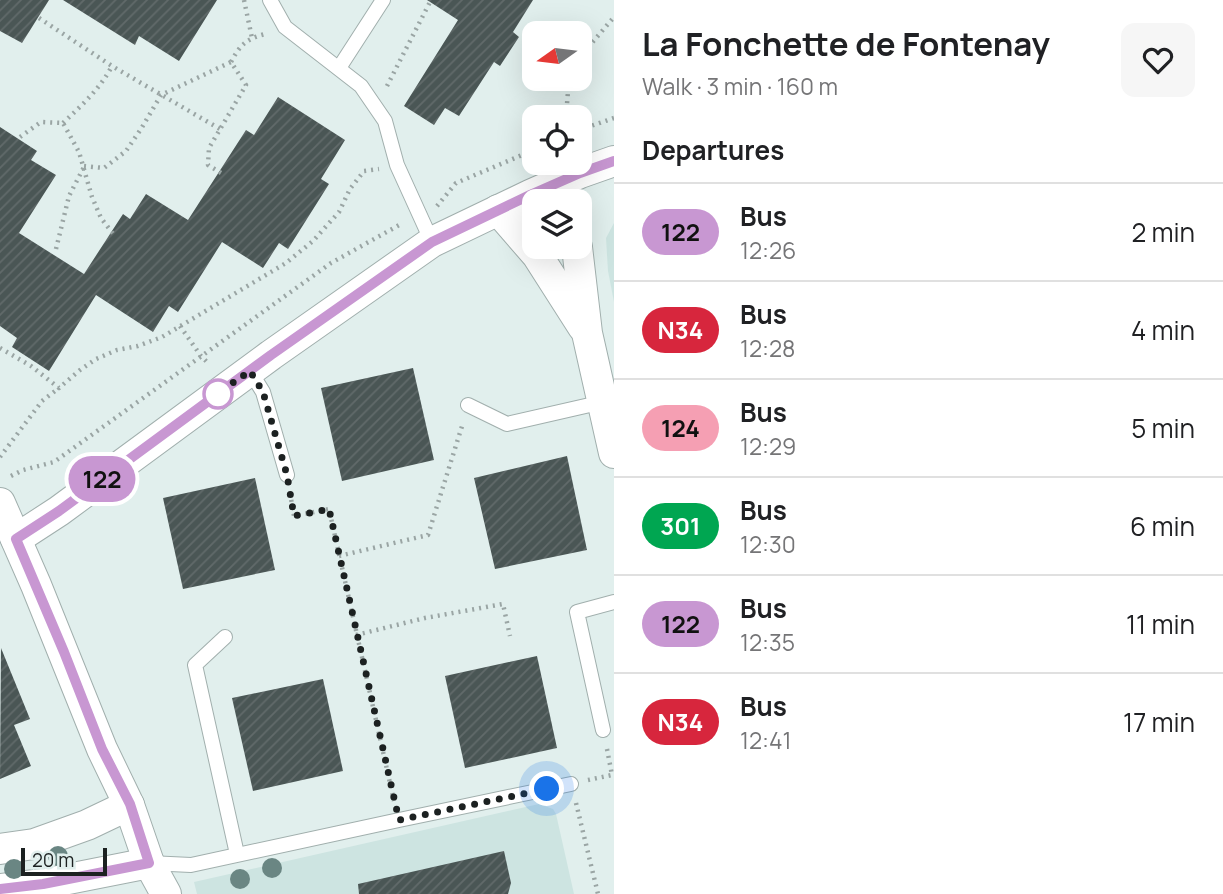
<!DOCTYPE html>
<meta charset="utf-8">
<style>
body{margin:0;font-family:Manrope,sans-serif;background:#f6f6f6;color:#202124;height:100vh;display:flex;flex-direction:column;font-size:26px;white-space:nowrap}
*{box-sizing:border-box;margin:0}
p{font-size:23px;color:#757577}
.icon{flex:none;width:38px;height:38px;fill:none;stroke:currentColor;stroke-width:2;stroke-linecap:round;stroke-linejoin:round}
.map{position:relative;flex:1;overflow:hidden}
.drawer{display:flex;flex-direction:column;background:#fff;width:609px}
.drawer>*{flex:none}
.badge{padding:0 14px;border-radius:23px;font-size:24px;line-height:46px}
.needle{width:46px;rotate:256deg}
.buttons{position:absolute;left:522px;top:21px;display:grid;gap:14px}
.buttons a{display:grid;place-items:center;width:70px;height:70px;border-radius:14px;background:#fff;box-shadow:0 7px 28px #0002;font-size:35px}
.scale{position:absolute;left:21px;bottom:18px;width:86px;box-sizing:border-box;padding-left:7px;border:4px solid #1c2121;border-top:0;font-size:19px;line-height:24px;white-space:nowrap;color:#1c2121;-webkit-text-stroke:5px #e1efed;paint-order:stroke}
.you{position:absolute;width:35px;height:35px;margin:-18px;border:5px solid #fff;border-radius:50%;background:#1a73e8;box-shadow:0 0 0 10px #1a73e833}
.map>.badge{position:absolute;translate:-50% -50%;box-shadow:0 0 0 4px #fff}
h2{padding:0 28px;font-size:26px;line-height:63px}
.round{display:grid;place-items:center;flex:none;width:74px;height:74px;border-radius:14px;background:#f6f6f6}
.summary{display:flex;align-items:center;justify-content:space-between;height:119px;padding:0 28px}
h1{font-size:33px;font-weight:700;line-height:52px}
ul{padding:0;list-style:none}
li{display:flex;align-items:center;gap:21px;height:98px;padding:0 28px;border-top:2px solid #e0e0e0}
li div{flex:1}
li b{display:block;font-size:26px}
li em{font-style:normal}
li .badge{min-width:77px;font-weight:700;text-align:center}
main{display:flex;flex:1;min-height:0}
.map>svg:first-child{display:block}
.built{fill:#cde4e1}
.building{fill:url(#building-hatch)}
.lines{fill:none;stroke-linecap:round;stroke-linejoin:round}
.lane-casing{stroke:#a1afad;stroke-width:16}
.street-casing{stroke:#a1afad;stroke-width:32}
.path{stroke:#9aa5a4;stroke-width:4.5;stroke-dasharray:2 5;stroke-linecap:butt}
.lane{stroke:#fff;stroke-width:14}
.street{stroke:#fff;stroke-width:30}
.tree{fill:#6a8683}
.line-casing{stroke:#fff;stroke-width:16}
.line{stroke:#c897d2;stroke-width:10}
.walk{stroke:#1c2121;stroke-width:7;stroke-dasharray:0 12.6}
.stop-dot{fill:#fff;stroke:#c897d2;stroke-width:3.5}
</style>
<main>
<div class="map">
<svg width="614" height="894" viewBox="0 0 614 894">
<defs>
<pattern id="building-hatch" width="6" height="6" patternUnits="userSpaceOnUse" patternTransform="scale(1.75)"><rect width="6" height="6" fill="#4a5655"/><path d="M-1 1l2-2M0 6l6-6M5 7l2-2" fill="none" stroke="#616a6a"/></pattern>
</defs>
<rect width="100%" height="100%" fill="#e1efed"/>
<g class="built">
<polygon points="614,223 614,302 608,271 606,238"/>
<polygon points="539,804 553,809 556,814 574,894 197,894 194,882"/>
</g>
<g class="building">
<polygon points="0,0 49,0 22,43 0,31"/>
<polygon points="63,0 217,0 179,61 139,36 135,45"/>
<polygon points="427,0 533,0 513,32 519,37 500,66 494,62 459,116 445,108 434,125 404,106 458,20"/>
<polygon points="278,97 345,140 321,179 329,184 288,249 279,243 263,268 222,242 178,312 169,306 153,332 96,295 49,371 12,347 17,338 0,326 0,127 37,151 31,160 56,175 19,233 84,274 123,214 130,219 146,194 188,220 246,130 254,135"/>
<polygon points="413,368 434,460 342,481 321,388"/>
<polygon points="567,456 587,550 495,569 474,478"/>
<polygon points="255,478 275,570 183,589 163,498"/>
<polygon points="1,648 30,719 14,725 31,766 0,779"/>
<polygon points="537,656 557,748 465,768 445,676"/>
<polygon points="323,679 343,771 253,791 232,698"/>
<polygon points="504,851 511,883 508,894 359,894 358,884"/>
</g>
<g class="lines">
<defs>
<g id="lane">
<polyline points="270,0 285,27 361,86 385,121 397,165 432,242"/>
<polyline points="339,68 383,0"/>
<polyline points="250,371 263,392 287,475"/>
<polyline points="468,405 507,424 603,402"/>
<polyline points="225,637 195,665 237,854"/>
<polyline points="603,730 577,612 614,602"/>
<polyline points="149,863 191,865 399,820 571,784"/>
</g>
<g id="street">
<polyline points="498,210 537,255 583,327"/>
<polyline points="577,247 587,333 614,453"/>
<polyline points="0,503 36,585 102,749 129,805 149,863 166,894"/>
<polyline points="16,539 59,511 271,355 432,242 530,195 580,173 614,161"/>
<polyline points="0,849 34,844 87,825 129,805"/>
<polyline points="0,889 43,884 149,863"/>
</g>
</defs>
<use href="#lane" class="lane-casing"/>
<use href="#street" class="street-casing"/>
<g class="path">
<polyline points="244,0 252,38"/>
<polyline points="39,18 112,66 220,129"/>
<polyline points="579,58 614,17"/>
<polyline points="387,86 431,0"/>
<polyline points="569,117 567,104 569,79"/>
<path d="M63,123C81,106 100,89 112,66"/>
<polyline points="579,130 614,118"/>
<polyline points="20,137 41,122 63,123 79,152 92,197 101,218 114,235"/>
<polyline points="84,166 104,168 126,151 141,129 161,95 231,62"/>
<path d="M221,173L208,165L209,148L246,85L231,62C240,45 246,39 265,34"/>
<polyline points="437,206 456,183 534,150"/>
<polyline points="56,249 69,196 84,167"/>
<polyline points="180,326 201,356 209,364"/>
<polyline points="0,348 31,366 59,388 80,370 96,359 117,350 138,346 162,337 286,263 313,241 339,212 350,189 364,171 379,169"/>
<polyline points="0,457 42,401 59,388"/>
<polyline points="11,476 23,470 54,462 331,263 401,224"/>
<polyline points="290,493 294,516 329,509 394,801"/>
<polyline points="339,556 428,535 463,423"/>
<polyline points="356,635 425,618 503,604 510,636"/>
<polyline points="588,780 612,775 607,749"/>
<polyline points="576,803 598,894"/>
</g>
<use href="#lane" class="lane"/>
<use href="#street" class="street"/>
</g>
<g class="tree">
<circle cx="58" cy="856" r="10"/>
<circle cx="272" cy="868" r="10"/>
<circle cx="14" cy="869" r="10"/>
<circle cx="240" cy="879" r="10"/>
</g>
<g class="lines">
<defs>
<polyline id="line" points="0,889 43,884 149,863 130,804 102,749 64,652 16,539 59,511 271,355 432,242 530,195 580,173 614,161"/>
</defs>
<use href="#line" class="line-casing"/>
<use href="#line" class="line"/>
<polyline class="walk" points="218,394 215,395 250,371 263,392 287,475 294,516 329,509 399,820 547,789"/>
</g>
<circle class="stop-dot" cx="218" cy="394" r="14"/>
</svg>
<div class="buttons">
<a><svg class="needle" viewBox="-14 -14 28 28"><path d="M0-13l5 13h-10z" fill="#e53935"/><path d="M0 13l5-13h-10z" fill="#757577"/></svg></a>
<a><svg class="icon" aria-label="locate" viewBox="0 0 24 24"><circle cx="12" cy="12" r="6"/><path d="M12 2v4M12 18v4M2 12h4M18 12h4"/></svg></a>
<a><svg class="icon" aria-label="layers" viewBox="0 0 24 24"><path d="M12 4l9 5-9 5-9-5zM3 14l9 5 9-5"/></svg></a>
</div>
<div class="scale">20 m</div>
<div class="you" style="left:547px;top:789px"></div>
<b class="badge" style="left:102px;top:479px;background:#c897d2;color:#111">122</b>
</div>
<section class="drawer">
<div class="summary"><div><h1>La Fonchette de Fontenay</h1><p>Walk · 3 min · 160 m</p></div><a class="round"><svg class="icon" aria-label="heart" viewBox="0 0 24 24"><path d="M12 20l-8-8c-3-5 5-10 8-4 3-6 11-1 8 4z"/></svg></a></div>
<h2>Departures</h2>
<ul>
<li><span class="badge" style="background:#c897d2;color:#111">122</span><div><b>Bus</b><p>12:26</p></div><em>2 min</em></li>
<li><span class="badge" style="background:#d7263d;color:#fff">N34</span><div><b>Bus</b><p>12:28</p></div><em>4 min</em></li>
<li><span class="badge" style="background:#f59fb3;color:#111">124</span><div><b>Bus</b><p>12:29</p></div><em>5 min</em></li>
<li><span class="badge" style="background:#00a651;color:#fff">301</span><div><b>Bus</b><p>12:30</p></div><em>6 min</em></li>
<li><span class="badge" style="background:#c897d2;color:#111">122</span><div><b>Bus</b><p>12:35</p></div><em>11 min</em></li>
<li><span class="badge" style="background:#d7263d;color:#fff">N34</span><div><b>Bus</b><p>12:41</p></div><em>17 min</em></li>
</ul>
</section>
</main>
